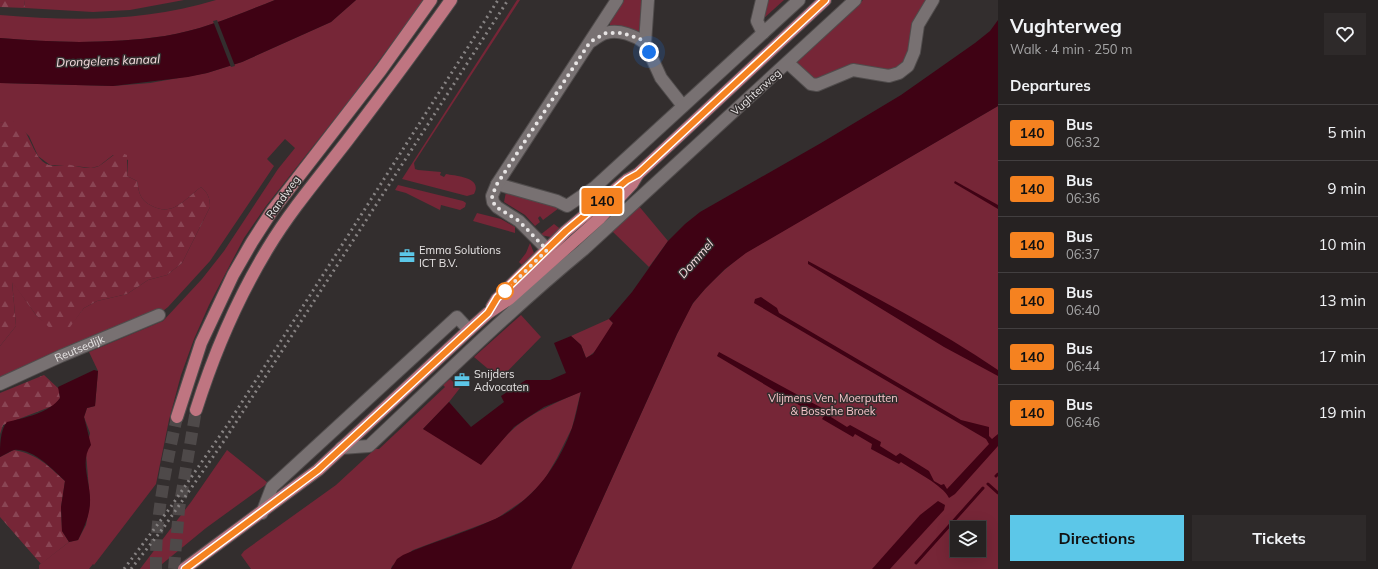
<!DOCTYPE html>
<meta charset="utf-8">
<style>
body{margin:0;font-family:Mulish,sans-serif;background:#2e2a2a;color:#f1f3f6;height:100vh;display:flex;flex-direction:column;font-size:15px;white-space:nowrap}
*{box-sizing:border-box;margin:0}
p{font-size:13px;color:#a4a4a5}
.icon{flex:none;width:22px;height:22px;fill:none;stroke:currentColor;stroke-width:2;stroke-linecap:round;stroke-linejoin:round}
.map{position:relative;flex:1;overflow:hidden}
.details{display:flex;flex-direction:column;background:#262222;width:380px}
.details>*{flex:none}
.badge{padding:0 8px;border-radius:3px;font-size:14px;line-height:26px}
.controls{position:absolute;left:950px;top:521px;display:grid;gap:8px}
.controls a{display:grid;place-items:center;width:36px;height:36px;border-radius:0px;background:#262222;box-shadow:0 4px 16px #0002,0 0 0 1px #423f40;font-size:20px}
.you{position:absolute;width:20px;height:20px;margin:-10px;border:3px solid #fff;border-radius:50%;background:#1a73e8;box-shadow:0 0 0 6px #1a73e833}
.map>.badge{position:absolute;translate:-50% -50%;box-shadow:0 0 0 2px #fff}
h2{padding:0 12px;font-size:15px;line-height:36px}
.round{display:grid;place-items:center;flex:none;width:42px;height:42px;border-radius:0px;background:#2e2a2a}
.summary{display:flex;align-items:center;justify-content:space-between;height:68px;padding:0 12px}
h1{font-size:19px;font-weight:700;line-height:30px}
.cta{display:flex;gap:8px;margin-top:auto;padding:8px 12px}
.cta a{flex:1;height:46px;border-radius:0px;background:#5cc7e8;color:#111;font-size:16px;font-weight:700;line-height:46px;text-align:center}
.cta a+a{background:#2e2a2a;color:#f1f3f6}
ul{padding:0;list-style:none}
li{display:flex;align-items:center;gap:12px;height:56px;padding:0 12px;border-top:1px solid #423f40}
li div{flex:1}
li b{display:block;font-size:15px}
li em{font-style:normal}
li .badge{min-width:44px;font-weight:700;text-align:center}
main{display:flex;flex:1;min-height:0}
.map>svg:first-child{display:block}
.green{fill:#762637;fill-rule:evenodd}
.forest{fill:url(#forest-firs)}
.water{fill:#3f0214}
.pier{fill:#332e2e}
.lines{fill:none;stroke-linecap:round;stroke-linejoin:round}
.stream{stroke:#3f0214;stroke-width:3}
.major-tunnel{stroke:#4e4949;stroke-width:12;stroke-dasharray:12 6;stroke-linecap:butt}
.minor-casing{stroke:#504c4c;stroke-width:14}
.major-casing{stroke:#504c4c;stroke-width:14}
.minor{stroke:#787172;stroke-width:12}
.major{stroke:#bf7581;stroke-width:12}
.rail{stroke:#878383;stroke-width:3;stroke-dasharray:2 4;stroke-linecap:butt}
.line-casing{stroke:#fff;stroke-width:9}
.line{stroke:#f58220;stroke-width:6}
.walk{stroke:#e7e4e4;stroke-width:4;stroke-dasharray:0 7.2}
.stop-dot{fill:#fff;stroke:#f58220;stroke-width:2}
.labels{text-anchor:middle;stroke-width:3;stroke-linejoin:round;paint-order:stroke}
.street-label{font-size:11px;fill:#e7e4e4;stroke:#332e2e}
.poi-label{font-size:11px;fill:#e7e4e4;stroke:#332e2e;text-anchor:start}
.park-label{font-size:11px;fill:#f8c6cb;stroke:#332e2e}
.water-label{font-size:12px;font-style:italic;fill:#f7dde0;stroke:#332e2e}
</style>
<main>
<div class="map">
<svg width="998" height="569" viewBox="0 0 998 569">
<defs>
<pattern id="forest-firs" width="22" height="20" patternUnits="userSpaceOnUse"><rect width="22" height="20" fill="#762637"/><path d="M5 1l3.5 6h-7zM16 11l3.5 6h-7z" fill="#8a4554"/></pattern>
</defs>
<rect width="100%" height="100%" fill="#332e2e"/>
<g class="green">
<polygon points="24,0 184,0 130,10 93,12 25,8"/>
<path d="M216,0H275C239,14 203,30 165,36C111,44 54,43 0,38V15C73,21 145,22 216,0Z"/>
<path d="M356,0H424L355,93L266,206L244,238L209,305L194,339L181,375L169,420L156,484L94,565L93,564L89,569H39V565L69,542L78,540L86,525L90,502L86,453L90,433L84,417L87,408L95,406L98,371L89,352L163,321L202,279L224,251L278,169L295,148L285,139L267,159L274,166L210,261L168,307L163,311L0,381V346L16,326L12,281L36,315L43,321L69,327L84,308L97,301L127,294L148,280L167,275L182,263L210,207C210,198 208,193 201,187C185,199 173,217 152,206C140,200 139,193 137,181L127,176L128,160L113,155L99,166L91,168L67,165H50L38,156L29,136L13,121L0,123V83L113,86L150,83L207,73L242,62L331,22Z"/>
<path d="M517,0H520L414,163L415,169L418,170L441,172L440,175L444,177L446,174C456,176 483,177 474,194L467,196L402,179Z"/>
<polygon points="624,0 643,0 641,35 610,26 610,22"/>
<polygon points="767,0 784,0 763,19"/>
<polygon points="863,0 928,0 911,52 897,70 873,70 812,80 795,63"/>
<path d="M998,106V569H571L677,334C683,324 687,311 694,302C709,283 727,267 745,253ZM957,528H979V550H957Z"/>
<polygon points="398,185 463,201 466,203 465,207 460,210 441,205 440,210 406,193 395,190"/>
<polygon points="506,192 559,208 543,220 540,216 538,218 540,222 535,226 525,215 504,202"/>
<polygon points="638,205 668,241 649,267 612,231"/>
<polygon points="477,213 501,219 515,227 515,233 473,221"/>
<polygon points="554,224 563,231 551,237 540,235"/>
<polygon points="530,243 534,253 522,265 519,262 526,253"/>
<polygon points="521,315 541,337 500,379 474,357"/>
<path d="M609,319L613,323C607,336 599,351 586,358L581,345L571,336Z"/>
<path d="M450,379L460,388L449,402L423,429L502,440C527,413 549,407 581,391L572,428L557,458L543,482L524,500L496,519L413,550L392,566L391,569H251L241,555L244,551L336,485L375,449H379L445,387L443,385Z"/>
<polygon points="227,450 268,483 206,528 156,569 140,569 191,502"/>
</g>
<g class="forest">
<polygon points="0,0 24,0 25,8 0,7"/>
<path d="M9,120C31,122 30,159 49,165C56,167 64,164 71,165C80,167 90,170 99,166C106,162 112,155 119,152L127,155V176L137,181C139,193 140,200 152,206C173,217 185,199 201,187C208,193 210,198 210,207L182,263L167,275L148,280L127,294L97,301L84,308L70,327L54,332L36,315L12,282L16,326L0,346V123Z"/>
<polygon points="44,375 59,389 60,398 55,405 3,425 0,434 0,393"/>
<path d="M14,450C39,455 47,465 65,481L61,507L62,531L69,542L41,564L0,517V457Z"/>
</g>
<g class="water">
<path d="M275,0H356L331,22L242,62L207,73L188,77L113,86L0,83V38C54,43 111,44 165,36C203,30 239,14 275,0Z"/>
<path d="M998,20V106L746,253L725,269L705,289L693,303L677,334L571,569H391L397,559L403,555C433,542 465,533 495,519C531,503 559,465 572,428C576,417 578,404 581,392L544,407L527,418L514,427L481,465L423,429L449,402L471,427L504,402L501,396L526,380H550L566,373L554,343L571,336L581,345L586,358L593,354L613,323L609,319L632,292L668,241L685,224L700,212L821,143L901,95L975,43L990,31Z"/>
<polygon points="955,181 998,205 998,209 954,183"/>
<path d="M808,261C872,296 938,329 998,370V376L944,347L808,264Z"/>
<path d="M761,297L777,308L779,313L961,420L989,427V436L992,439L998,434V446L955,494L949,498C943,485 914,471 901,462L899,464L871,449L872,444L855,434L853,437L822,419L824,416L807,406L804,408L717,356L719,352L833,414L831,417L847,427L850,425L881,442L880,446L896,456L900,453L929,471L934,481L941,485L944,484L947,489L989,444L986,439L754,303L755,299Z"/>
<path d="M94,370L98,371L95,406L87,408L84,417L91,445C79,462 91,482 90,502C90,515 84,528 78,540L69,542L62,531L61,507L65,481C53,470 33,448 14,450C10,451 4,455 0,457C0,446 0,430 7,422C24,418 49,413 60,398L58,387Z"/>
<polygon points="938,501 945,505 944,510 890,569 872,569 920,515"/>
</g>
<polygon class="pier" points="217,20 235,66 231,67 213,21"/>
<g class="lines">
<g class="stream">
<polyline points="996,476 998,474"/>
<polyline points="988,484 998,493"/>
<polyline points="916,563 983,488"/>
</g>
<g class="major-tunnel">
<path d="M156,569C155,519 166,466 177,417"/>
<polyline points="174,569 179,509 196,410"/>
</g>
<defs>
<g id="minor">
<polyline points="648,0 645,43 661,78 683,106"/>
<polyline points="762,0 757,21 763,33"/>
<path d="M592,41C596,38 602,34 606,33C619,29 636,36 645,43"/>
<polyline points="788,63 811,84 817,85 853,70 889,76 899,73 908,66 914,52 918,25 933,0"/>
<polyline points="497,184 557,201 567,206 595,187 799,0"/>
<polyline points="555,257 519,221 497,207 493,202 492,196 497,184 617,0"/>
<path id="s1" d="M0,384L61,356L159,315"/>
<path d="M341,448L369,446C439,380 508,312 583,250L855,0"/>
<polyline points="262,513 272,487 457,317 469,330"/>
</g>
<g id="major">
<polyline points="492,307 497,299 566,231 627,180 638,174 825,0"/>
<path d="M196,410C214,353 237,299 268,248C291,210 320,176 347,141C382,95 417,48 451,0"/>
<polyline points="177,417 201,343 233,275 252,242 272,211 381,70 431,0"/>
<polyline points="184,569 318,470 469,330 488,313 509,299 600,218 632,184 638,174"/>
</g>
</defs>
<use href="#minor" class="minor-casing"/>
<use href="#major" class="major-casing"/>
<use href="#minor" class="minor"/>
<use href="#major" class="major"/>
<g class="rail">
<polyline points="124,569 170,508 228,424 498,0"/>
<polyline points="131,569 164,527 224,441 508,0"/>
</g>
</g>
<g class="lines">
<defs>
<polyline id="line" points="185,569 318,470 488,313 497,298 566,231 627,180 638,174 825,0"/>
</defs>
<use href="#line" class="line-casing"/>
<use href="#line" class="line"/>
<polyline class="walk" points="505,291 547,250 519,221 496,207 493,202 492,196 497,184 590,42 606,33 622,33 640,39 645,43 649,52"/>
</g>
<defs>
<symbol id="office-bare" viewBox="-9 -9 18 18"><path d="M-6-3h4V-5.5h4V-3h4V5H-6ZM-1-4.5V-3h2v-1.5ZM-6 0V1H6V0Z" fill="#5cc7e8" stroke="#332e2e" stroke-width="2.5" paint-order="stroke"/></symbol>
</defs>
<g fill-rule="evenodd">
<use href="#office-bare" x="396" y="245" width="22" height="22"/>
<use href="#office-bare" x="451" y="369" width="22" height="22"/>
</g>
<circle class="stop-dot" cx="505" cy="291" r="8"/>
<g class="labels">
<g class="street-label">
<text transform="translate(756 92) rotate(-42)" y="4">Vughterweg</text>
<text transform="translate(283 197) rotate(-54)" y="4">Randweg</text>
<text dy="4" stroke="none"><textPath href="#s1" startOffset="87">Reutsedijk</textPath></text>
</g>
<g class="poi-label">
<text x="419" y="254">Emma Solutions<tspan x="419" dy="13">ICT B.V.</tspan></text>
<text x="474" y="378">Snijders<tspan x="474" dy="13">Advocaten</tspan></text>
</g>
<g class="park-label">
<text x="833" y="402">Vlijmens Ven, Moerputten<tspan x="833" dy="13">&amp; Bossche Broek</tspan></text>
</g>
<g class="water-label">
<text transform="translate(108 61) rotate(-2)" y="4">Drongelens kanaal</text>
<text transform="translate(696 259) rotate(-49)" y="4">Dommel</text>
</g>
</g>
</svg>
<div class="controls">
<a><svg class="icon" aria-label="layers" viewBox="0 0 24 24"><path d="M12 4l9 5-9 5-9-5zM3 14l9 5 9-5"/></svg></a>
</div>
<div class="you" style="left:649px;top:52px"></div>
<b class="badge" style="left:602px;top:201px;background:#f58220;color:#111">140</b>
</div>
<section class="details">
<div class="summary"><div><h1>Vughterweg</h1><p>Walk · 4 min · 250 m</p></div><a class="round"><svg class="icon" aria-label="heart" viewBox="0 0 24 24"><path d="M12 20l-8-8c-3-5 5-10 8-4 3-6 11-1 8 4z"/></svg></a></div>
<h2>Departures</h2>
<ul>
<li><span class="badge" style="background:#f58220;color:#111">140</span><div><b>Bus</b><p>06:32</p></div><em>5 min</em></li>
<li><span class="badge" style="background:#f58220;color:#111">140</span><div><b>Bus</b><p>06:36</p></div><em>9 min</em></li>
<li><span class="badge" style="background:#f58220;color:#111">140</span><div><b>Bus</b><p>06:37</p></div><em>10 min</em></li>
<li><span class="badge" style="background:#f58220;color:#111">140</span><div><b>Bus</b><p>06:40</p></div><em>13 min</em></li>
<li><span class="badge" style="background:#f58220;color:#111">140</span><div><b>Bus</b><p>06:44</p></div><em>17 min</em></li>
<li><span class="badge" style="background:#f58220;color:#111">140</span><div><b>Bus</b><p>06:46</p></div><em>19 min</em></li>
</ul>
<div class="cta"><a>Directions</a><a>Tickets</a></div>
</section>
</main>
